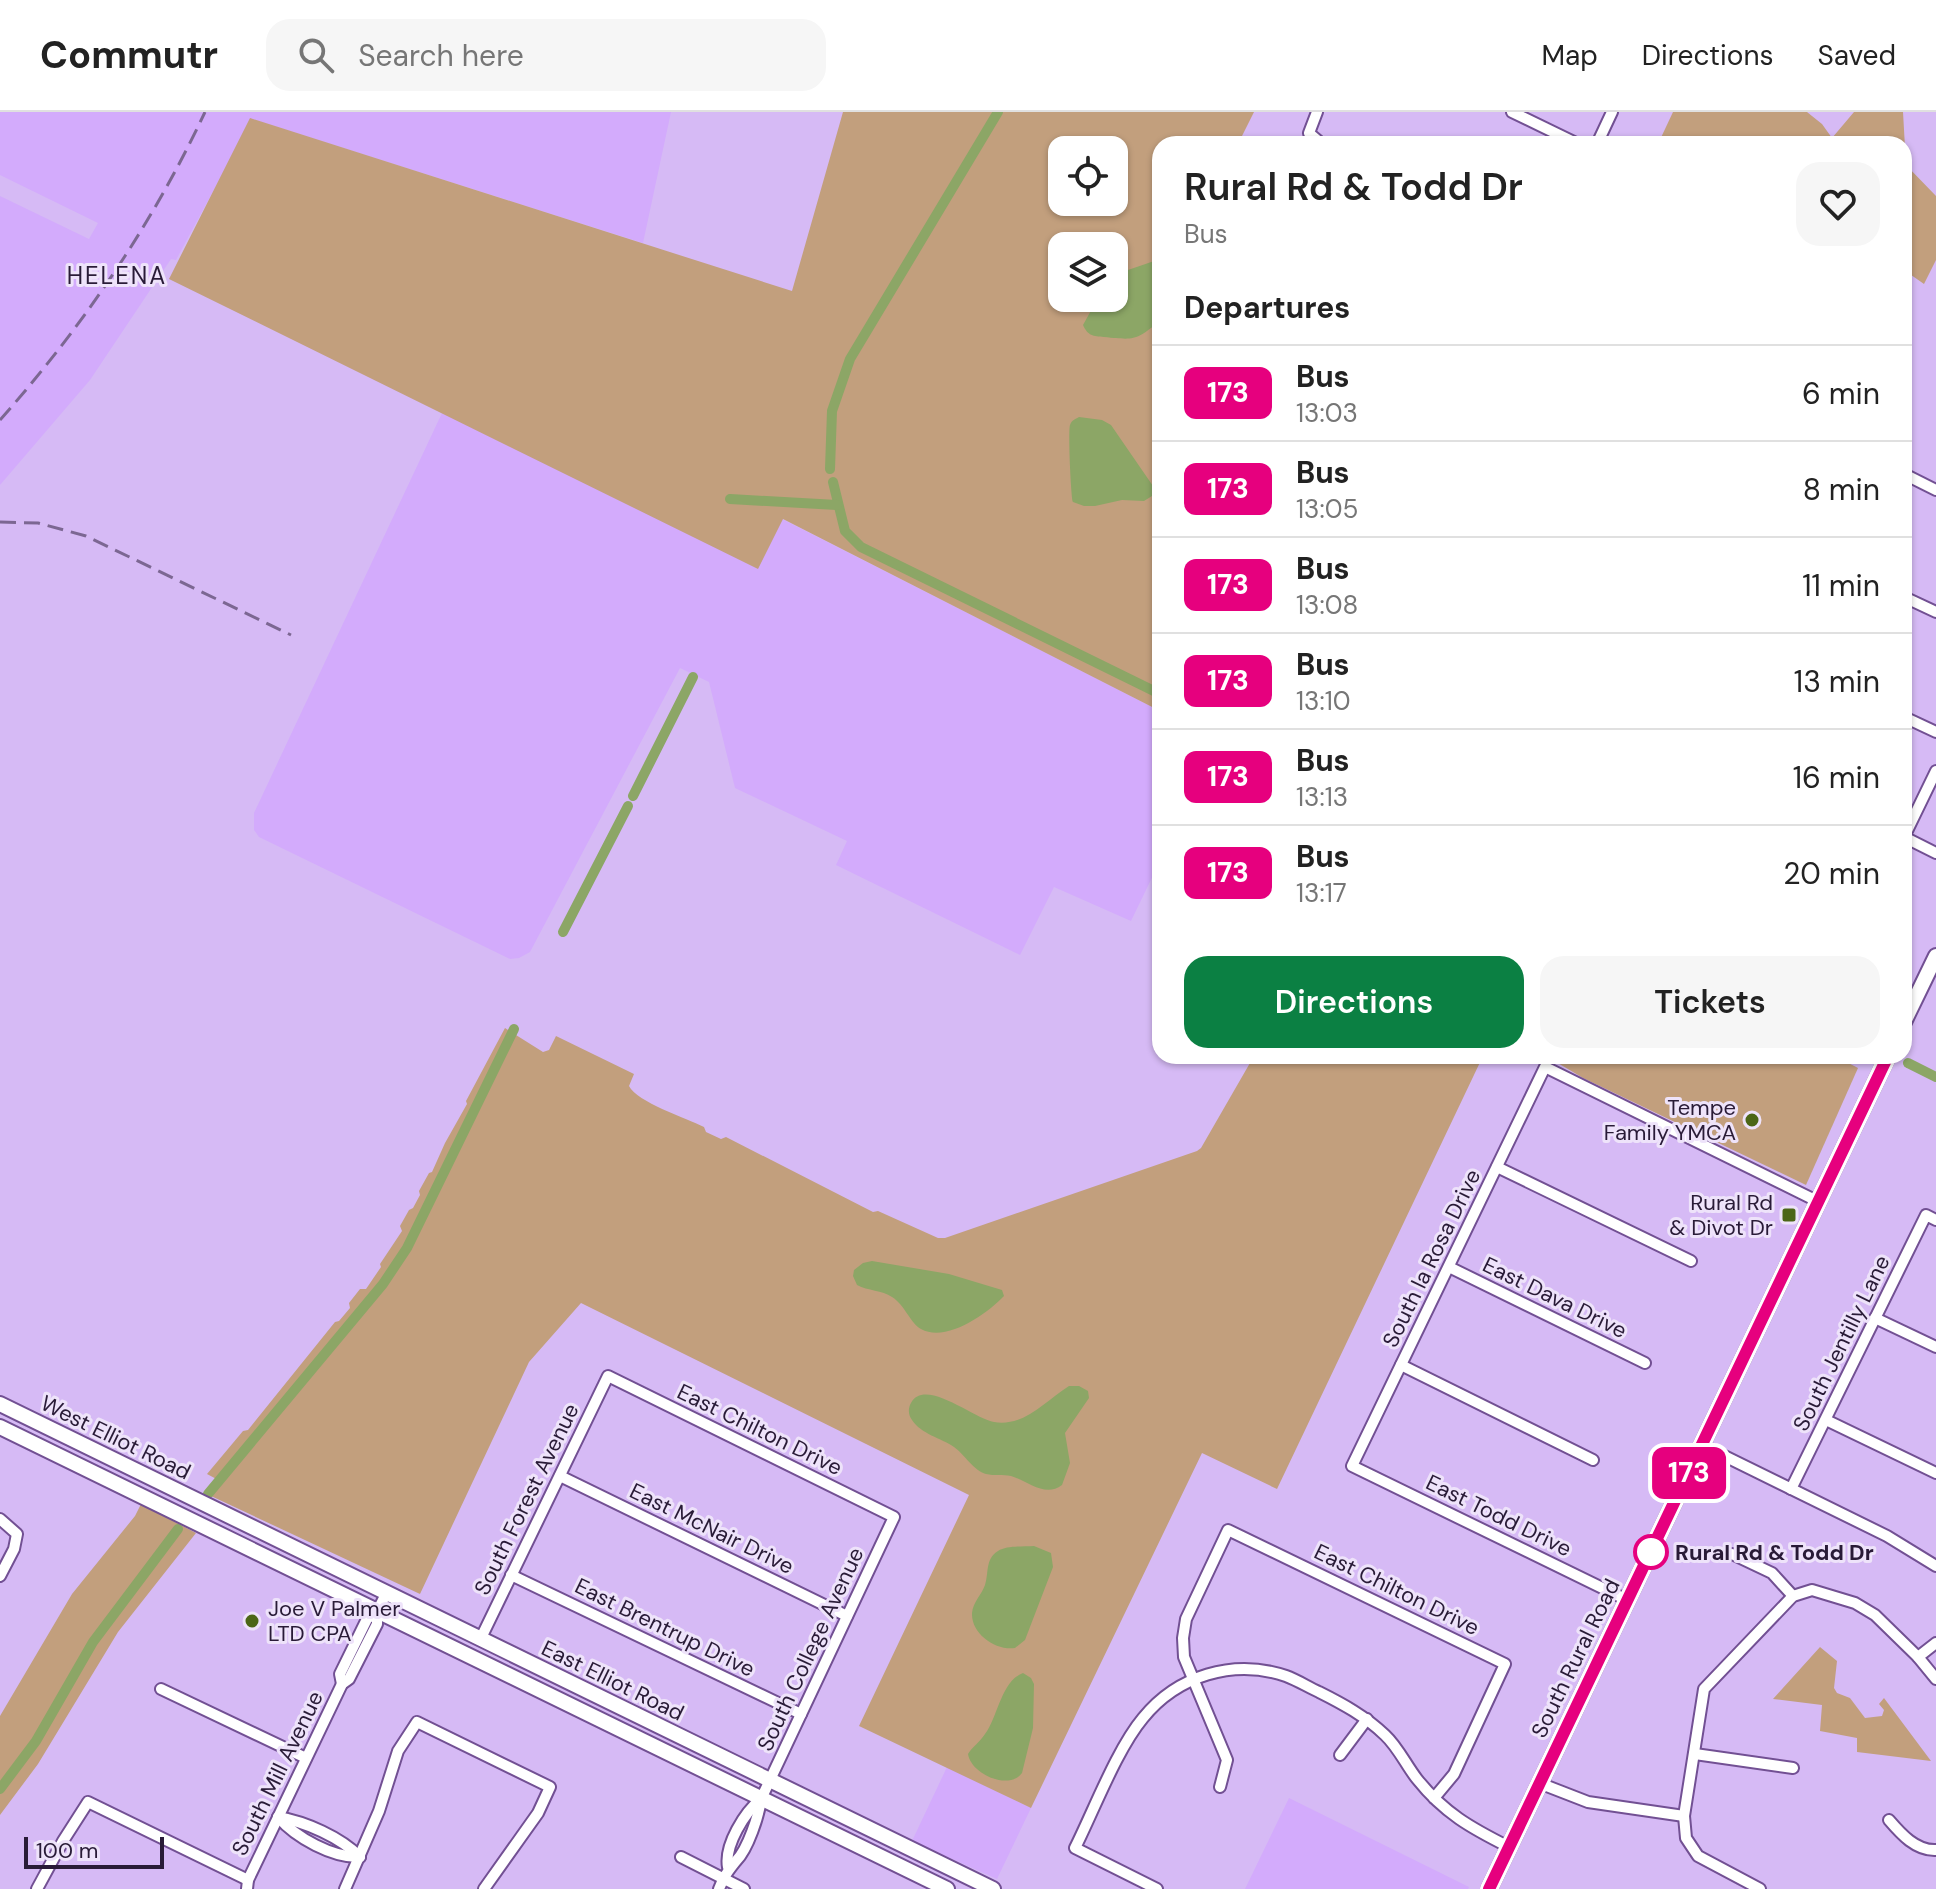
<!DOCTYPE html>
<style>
body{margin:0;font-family:"DM Sans",sans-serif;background:#f6f6f6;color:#222;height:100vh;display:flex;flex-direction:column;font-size:30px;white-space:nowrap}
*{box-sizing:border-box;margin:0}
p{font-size:26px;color:#767676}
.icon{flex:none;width:44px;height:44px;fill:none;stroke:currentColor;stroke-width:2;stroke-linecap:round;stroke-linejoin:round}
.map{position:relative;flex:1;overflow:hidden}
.details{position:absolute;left:1152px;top:24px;width:760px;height:928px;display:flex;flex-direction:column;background:#fff;border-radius:24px;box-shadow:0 2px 6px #0004}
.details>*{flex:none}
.badge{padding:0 16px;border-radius:12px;font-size:28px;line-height:52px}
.fabs{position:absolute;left:1048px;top:24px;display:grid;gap:16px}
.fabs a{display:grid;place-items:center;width:80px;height:80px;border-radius:16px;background:#fff;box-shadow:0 2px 6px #0004;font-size:40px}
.scale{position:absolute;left:24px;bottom:20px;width:140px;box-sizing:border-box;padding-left:8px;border:4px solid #291b37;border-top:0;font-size:22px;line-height:28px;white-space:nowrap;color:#291b37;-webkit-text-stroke:6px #eee3fa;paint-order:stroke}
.map>.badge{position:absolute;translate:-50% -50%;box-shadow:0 0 0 4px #fff}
h2{padding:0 32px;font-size:30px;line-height:72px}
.round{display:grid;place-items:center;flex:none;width:84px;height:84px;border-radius:24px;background:#f6f6f6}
.summary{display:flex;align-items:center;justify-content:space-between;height:136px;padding:0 32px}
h1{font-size:38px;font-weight:600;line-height:60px}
.action{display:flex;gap:16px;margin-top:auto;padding:16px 32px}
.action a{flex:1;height:92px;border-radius:24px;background:#0b8043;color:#fff;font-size:32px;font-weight:600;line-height:92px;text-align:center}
.action a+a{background:#f6f6f6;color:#222}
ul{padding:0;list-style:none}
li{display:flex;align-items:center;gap:24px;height:96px;padding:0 32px;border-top:2px solid #e0e0e0}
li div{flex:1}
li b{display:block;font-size:30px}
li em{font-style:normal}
li .badge{min-width:88px;font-weight:700;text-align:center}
header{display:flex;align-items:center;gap:48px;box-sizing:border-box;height:112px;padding:0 40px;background:#fff;border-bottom:2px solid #e0e0e0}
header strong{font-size:38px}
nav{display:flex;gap:44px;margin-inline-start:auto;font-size:28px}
.search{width:560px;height:72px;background:#f6f6f6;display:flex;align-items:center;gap:20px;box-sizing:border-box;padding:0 28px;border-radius:24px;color:#767676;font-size:30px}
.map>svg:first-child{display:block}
.built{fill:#d3abfc}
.green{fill:#c29f7d;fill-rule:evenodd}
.water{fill:#8ca666}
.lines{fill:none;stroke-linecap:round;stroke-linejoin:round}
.canal{stroke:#8ca666;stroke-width:10}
.minor-casing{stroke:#725093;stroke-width:14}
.major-casing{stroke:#725093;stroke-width:18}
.minor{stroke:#fff;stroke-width:10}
.major{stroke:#fff;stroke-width:14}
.rail{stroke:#7c6792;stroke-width:3;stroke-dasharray:16 8;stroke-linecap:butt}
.line-casing{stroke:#fff;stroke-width:18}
.line{stroke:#e6007e;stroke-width:12}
.poi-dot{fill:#4c6617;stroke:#eee3fa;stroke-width:3}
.stop-dot{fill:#fff;stroke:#e6007e;stroke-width:4}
.labels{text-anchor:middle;stroke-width:6;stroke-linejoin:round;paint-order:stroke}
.poi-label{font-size:22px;fill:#291b37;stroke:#eee3fa;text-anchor:end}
.street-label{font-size:22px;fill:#291b37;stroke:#eee3fa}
.stop-label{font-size:22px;font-weight:bold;fill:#291b37;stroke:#eee3fa;text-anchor:start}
.neighbourhood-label{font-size:24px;letter-spacing:2px;fill:#291b37;stroke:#eee3fa}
</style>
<header>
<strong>Commutr</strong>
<div class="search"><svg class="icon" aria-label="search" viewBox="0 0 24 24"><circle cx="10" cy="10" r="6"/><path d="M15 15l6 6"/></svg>Search here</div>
<nav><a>Map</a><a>Directions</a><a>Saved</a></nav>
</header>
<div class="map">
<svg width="1936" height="1777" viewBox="0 0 1936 1777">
<rect width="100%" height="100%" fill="#d6baf5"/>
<g class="built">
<polygon points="0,0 671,0 643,131 252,7 176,148 171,147 90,268 0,373 0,84 89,127 98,111 0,63"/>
<polygon points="442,301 758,456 782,407 1160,599 1160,749 1131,809 1054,775 1020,843 836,753 847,729 735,676 709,570 680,556 530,840 519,846 510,847 259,725 254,718 254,701"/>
<polygon points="947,1655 1031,1696 997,1767 912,1729"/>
<polygon points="1289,1686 1469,1775 1468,1777 1245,1777"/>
</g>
<g class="green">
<path d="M843,0H1254L1242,24L1245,32H1160V599L783,407L758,457L169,167L250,6L792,179ZM1062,38H1114V90H1062ZM1062,134H1114V186H1062Z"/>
<polygon points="1673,0 1807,0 1822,12 1832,26 1854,0 1903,0 1906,53 1936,84 1936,148 1924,172 1904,158 1904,32 1658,32"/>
<path d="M505,916L543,940L549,938L556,924L634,962L629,974C637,990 686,1006 704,1015L706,1020L721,1027L726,1025L873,1100L878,1099L938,1126H945L1197,1039L1201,1036L1254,944H1483L1277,1377L1202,1341L1031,1696L859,1614L969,1383L581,1191L529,1250L420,1482L211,1384L222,1370L207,1362L243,1319L248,1318L335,1210L339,1209L350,1196L349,1191L360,1177H366L381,1155L380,1152L402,1119L400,1114L409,1098L413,1096L420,1083L419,1079L429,1061L432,1060L445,1031L467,992L466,989Z"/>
<polygon points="1546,944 1835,944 1858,956 1806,1073 1583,966"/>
<polygon points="141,1392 196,1421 118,1520 38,1652 0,1703 0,1604 72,1482 135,1404"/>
<polygon points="1820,1535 1837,1549 1834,1576 1837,1581 1850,1586 1865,1606 1882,1604 1884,1598 1879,1592 1884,1586 1931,1649 1857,1640 1857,1626 1820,1619 1822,1593 1773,1587"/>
</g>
<g class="water">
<path d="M1160,147V209C1135,229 1135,228 1104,225C1093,224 1088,224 1083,213L1098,186H1114V168L1128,158Z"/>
<path d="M1079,305L1102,308L1111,313L1153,374L1152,384L1144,389L1122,388L1095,394H1084L1073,390C1071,385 1068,318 1070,313C1072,308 1074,308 1079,305Z"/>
<path d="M872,1149L949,1162L1002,1178L1004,1184C987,1202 946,1231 921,1217C910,1211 905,1193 892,1185C882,1178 868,1179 857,1173L853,1164L854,1158L863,1151Z"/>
<path d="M1069,1274H1079L1088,1279L1089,1286L1065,1321L1070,1351L1062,1373C1045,1386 1028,1369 1011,1364C1003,1362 994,1364 986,1362C974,1359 964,1342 954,1335C941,1326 921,1322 912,1308C908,1303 908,1296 911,1291C925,1265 974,1307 994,1310C1025,1315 1045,1289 1069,1274Z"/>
<path d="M1034,1434L1051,1441L1053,1455L1025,1528L1015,1536C996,1539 971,1522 972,1501C973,1490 982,1482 985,1473C989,1461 985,1447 998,1439C1007,1433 1023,1435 1034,1434Z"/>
<path d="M1023,1561L1031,1566L1034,1572L1033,1616L1022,1661C1009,1679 971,1662 968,1642C972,1635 980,1630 985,1622C998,1605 1001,1569 1023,1561Z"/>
</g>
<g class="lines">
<g class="canal">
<polyline points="830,357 832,299 850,247 998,0"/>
<polyline points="833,370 845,419 861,435 1160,582"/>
<polyline points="730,387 837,393"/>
<polyline points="633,684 693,565"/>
<polyline points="563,820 628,694"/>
<polyline points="1908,951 1936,965"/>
<polyline points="208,1382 383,1172 407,1136 514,917"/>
<polyline points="0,1677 36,1629 93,1530 178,1417"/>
</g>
<defs>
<g id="minor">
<polyline points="1317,0 1309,21 1322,32"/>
<polyline points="1512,0 1578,32"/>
<polyline points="1597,32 1612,0"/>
<polyline points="1904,362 1936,378"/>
<polyline points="1904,485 1936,500"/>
<polyline points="1904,605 1936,620"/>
<polyline points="1936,659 1904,725 1936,741"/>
<polyline points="1497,1055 1691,1149"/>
<polyline points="1449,1155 1645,1251"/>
<polyline points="1875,1206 1936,1235"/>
<polyline points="1401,1253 1593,1348"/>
<polyline points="1826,1308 1936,1361"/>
<polyline points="1702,1333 1887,1424 1936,1454"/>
<polyline points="560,1364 847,1504"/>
<polyline points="1791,1377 1926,1103 1936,1108"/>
<polyline points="0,1407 17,1422 14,1437 0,1464"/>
<polyline points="1732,1442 1772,1461 1793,1484"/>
<polyline points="511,1463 801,1602"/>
<polyline points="1627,1488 1352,1354 1545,955 1819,1090"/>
<path d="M480,1528L608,1264L894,1405L761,1687C759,1703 748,1737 736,1749C728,1759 724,1764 719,1777"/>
<polyline points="1936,1531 1918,1545 1936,1567"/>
<polyline points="342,1572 340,1562 367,1507 377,1500"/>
<polyline points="161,1577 306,1646"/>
<polyline points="1695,1642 1793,1656"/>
<polyline points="1340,1643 1367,1607"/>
<polyline points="1539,1671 1588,1690 1684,1704"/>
<polyline points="1220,1675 1227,1648 1184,1545 1183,1526 1186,1507 1228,1418 1505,1552 1454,1662 1434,1686"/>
<path d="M278,1705C296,1726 333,1746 360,1745"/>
<path d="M278,1705C306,1710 340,1725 360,1745"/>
<path d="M1889,1708C1901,1722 1916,1739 1936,1738"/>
<polyline points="681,1745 744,1777"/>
<path d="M728,1755C724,1733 745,1700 761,1687"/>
<polyline points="37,1777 63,1729 88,1690 248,1768"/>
<polyline points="247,1777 248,1768 342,1572 349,1567 377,1512 377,1500 386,1482"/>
<polyline points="345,1777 379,1699 398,1639 417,1610 550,1675 538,1701 484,1777"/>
<path d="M1157,1777L1075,1736C1094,1698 1117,1637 1143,1606C1177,1564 1233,1546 1286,1564C1297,1568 1308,1575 1319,1580C1343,1592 1365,1604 1385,1623C1398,1635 1406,1653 1417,1667C1444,1701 1471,1716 1509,1735"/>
<polyline points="1760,1777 1698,1744 1686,1726 1684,1704 1704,1577 1793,1484 1812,1478 1855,1491 1875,1503 1918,1545"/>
</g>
<g id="major">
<polyline points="1904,910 1936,844"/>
<polyline points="0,1292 993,1777"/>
<polyline points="0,1315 947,1777"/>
<polyline points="1489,1777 1888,944"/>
</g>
</defs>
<use href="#minor" class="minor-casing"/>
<use href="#major" class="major-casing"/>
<use href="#minor" class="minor"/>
<use href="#major" class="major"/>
<g class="rail">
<path d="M0,308C83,214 152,113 205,0"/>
<polyline points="0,410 38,411 86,424 291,523"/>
</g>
</g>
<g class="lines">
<defs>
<polyline id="line" points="1489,1777 1888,944"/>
</defs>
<use href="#line" class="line-casing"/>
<use href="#line" class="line"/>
</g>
<g class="poi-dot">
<circle cx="1752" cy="1008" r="8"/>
<rect x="1781" y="1095" width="16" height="16" rx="4"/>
<circle cx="252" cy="1509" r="8"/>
</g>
<circle class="stop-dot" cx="1651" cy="1440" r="16"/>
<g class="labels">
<g class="poi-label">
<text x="1736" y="1003">Tempe<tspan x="1736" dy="25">Family YMCA</tspan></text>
<text x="1773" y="1098">Rural Rd<tspan x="1773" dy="25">&amp; Divot Dr</tspan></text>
<text x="268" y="1504" text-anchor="start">Joe V Palmer<tspan x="268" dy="25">LTD CPA</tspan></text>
</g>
<g class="street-label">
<text transform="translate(1431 1146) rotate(-64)" y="8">South la Rosa Drive</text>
<text transform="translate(1555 1185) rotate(26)" y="8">East Dava Drive</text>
<text transform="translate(1841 1231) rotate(-64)" y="8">South Jentilly Lane</text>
<text transform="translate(760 1317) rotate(26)" y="8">East Chilton Drive</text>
<text transform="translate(116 1325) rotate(26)" y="8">West Elliot Road</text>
<text transform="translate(526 1387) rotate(-64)" y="8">South Forest Avenue</text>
<text transform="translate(1499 1403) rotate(26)" y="8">East Todd Drive</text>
<text transform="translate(712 1416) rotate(26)" y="8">East McNair Drive</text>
<text transform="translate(1397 1477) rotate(26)" y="8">East Chilton Drive</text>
<text transform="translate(665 1515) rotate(26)" y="8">East Brentrup Drive</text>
<text transform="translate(810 1537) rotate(-65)" y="8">South College Avenue</text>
<text transform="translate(1575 1546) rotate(-64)" y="8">South Rural Road</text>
<text transform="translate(613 1568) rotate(26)" y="8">East Elliot Road</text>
<text transform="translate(277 1661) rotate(-64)" y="8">South Mill Avenue</text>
</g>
<g class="stop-label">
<text x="1675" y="1448">Rural Rd &amp; Todd Dr</text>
</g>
<g class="neighbourhood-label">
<text x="117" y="172">HELENA</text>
</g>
</g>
</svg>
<div class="fabs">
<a><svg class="icon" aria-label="locate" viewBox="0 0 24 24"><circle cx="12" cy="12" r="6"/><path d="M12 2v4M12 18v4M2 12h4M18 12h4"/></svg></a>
<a><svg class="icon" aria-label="layers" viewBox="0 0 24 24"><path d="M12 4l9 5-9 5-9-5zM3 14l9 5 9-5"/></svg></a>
</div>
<div class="scale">100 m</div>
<b class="badge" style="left:1689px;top:1361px;background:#e6007e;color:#fff">173</b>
<section class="details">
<div class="summary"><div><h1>Rural Rd &amp; Todd Dr</h1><p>Bus</p></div><a class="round"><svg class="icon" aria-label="heart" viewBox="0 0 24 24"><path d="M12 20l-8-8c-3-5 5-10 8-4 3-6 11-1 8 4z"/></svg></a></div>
<h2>Departures</h2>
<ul>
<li><span class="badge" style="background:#e6007e;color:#fff">173</span><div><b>Bus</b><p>13:03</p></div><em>6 min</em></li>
<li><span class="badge" style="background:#e6007e;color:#fff">173</span><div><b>Bus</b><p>13:05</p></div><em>8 min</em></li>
<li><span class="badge" style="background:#e6007e;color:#fff">173</span><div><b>Bus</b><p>13:08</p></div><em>11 min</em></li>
<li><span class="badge" style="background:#e6007e;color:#fff">173</span><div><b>Bus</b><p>13:10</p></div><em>13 min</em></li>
<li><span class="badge" style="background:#e6007e;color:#fff">173</span><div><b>Bus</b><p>13:13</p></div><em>16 min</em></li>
<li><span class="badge" style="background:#e6007e;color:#fff">173</span><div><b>Bus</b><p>13:17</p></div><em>20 min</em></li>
</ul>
<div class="action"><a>Directions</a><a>Tickets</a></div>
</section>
</div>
